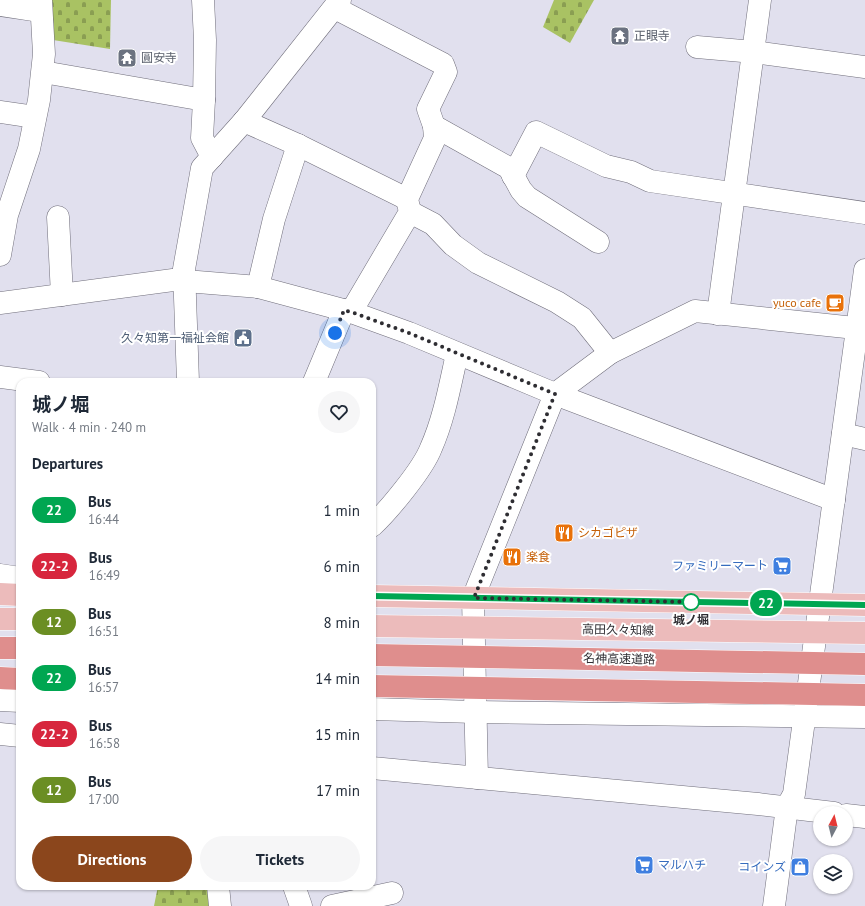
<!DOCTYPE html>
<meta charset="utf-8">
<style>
body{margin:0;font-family:"PT Sans","Noto Sans JP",sans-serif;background:#f6f6f7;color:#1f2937;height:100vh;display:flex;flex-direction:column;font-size:15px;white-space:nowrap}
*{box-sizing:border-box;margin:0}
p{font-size:13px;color:#747a83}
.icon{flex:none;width:22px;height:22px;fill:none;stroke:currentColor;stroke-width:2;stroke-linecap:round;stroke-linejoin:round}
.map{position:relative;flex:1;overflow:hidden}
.drawer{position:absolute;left:16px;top:378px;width:360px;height:512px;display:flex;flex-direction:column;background:#fff;border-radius:12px;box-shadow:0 1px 3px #0004}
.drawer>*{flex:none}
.badge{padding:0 8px;border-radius:13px;font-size:14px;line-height:26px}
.needle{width:26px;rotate:7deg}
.controls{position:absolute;left:813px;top:806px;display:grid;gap:8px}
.controls a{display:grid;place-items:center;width:40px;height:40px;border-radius:50%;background:#fff;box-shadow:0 1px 3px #0004;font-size:20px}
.you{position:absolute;width:20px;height:20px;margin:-10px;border:3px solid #fff;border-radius:50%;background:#1a73e8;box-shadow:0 0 0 6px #1a73e833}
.map>.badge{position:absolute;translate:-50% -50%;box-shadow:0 0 0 2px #fff}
h2{padding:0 16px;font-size:15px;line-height:36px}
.round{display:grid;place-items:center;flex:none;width:42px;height:42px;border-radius:21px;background:#f6f6f7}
.head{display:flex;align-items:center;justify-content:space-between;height:68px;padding:0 16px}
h1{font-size:19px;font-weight:700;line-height:30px}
.action{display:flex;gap:8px;margin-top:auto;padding:8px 16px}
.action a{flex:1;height:46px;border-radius:24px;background:#8b461c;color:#fff;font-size:16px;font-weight:700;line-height:46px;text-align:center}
.action a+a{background:#f6f6f7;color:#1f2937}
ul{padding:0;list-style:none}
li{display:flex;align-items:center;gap:12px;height:56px;padding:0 16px}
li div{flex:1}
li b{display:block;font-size:15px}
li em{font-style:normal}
li .badge{min-width:44px;font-weight:700;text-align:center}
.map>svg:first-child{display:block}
.cemetery{fill:url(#cemetery-stones)}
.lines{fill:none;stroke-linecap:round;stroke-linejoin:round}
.minor-casing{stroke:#706e7b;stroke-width:23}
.major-casing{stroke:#fff;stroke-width:23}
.highway-casing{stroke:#fff;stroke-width:23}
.minor{stroke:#fff;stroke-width:22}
.major{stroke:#ecbbbb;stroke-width:22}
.highway{stroke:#df8e8d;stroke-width:22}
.highway-bridge-casing{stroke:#fff;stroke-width:23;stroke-linecap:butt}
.highway-bridge{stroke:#df8e8d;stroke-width:22}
.line-casing{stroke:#fff;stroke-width:9}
.line{stroke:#00a651;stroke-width:6}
.walk{stroke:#2e2d32;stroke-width:4;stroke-dasharray:0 7.2}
.stop-dot{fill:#fff;stroke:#00a651;stroke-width:2}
.labels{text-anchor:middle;stroke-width:4;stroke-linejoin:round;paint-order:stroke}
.worship-label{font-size:12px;fill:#5b616d;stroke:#fff;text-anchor:start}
.food-label{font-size:12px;fill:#c56008;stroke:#fff;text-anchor:start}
.service-label{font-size:12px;fill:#4e5e75;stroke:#fff;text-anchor:end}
.shop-label{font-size:12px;fill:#366cbe;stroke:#fff;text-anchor:end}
.stop-label{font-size:12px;font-weight:bold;fill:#2e2d32;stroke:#fff}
.street-label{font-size:12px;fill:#2e2d32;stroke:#fff}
</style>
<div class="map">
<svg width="865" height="906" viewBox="0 0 865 906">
<defs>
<pattern id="cemetery-stones" width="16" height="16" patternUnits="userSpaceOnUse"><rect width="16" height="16" fill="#a9c263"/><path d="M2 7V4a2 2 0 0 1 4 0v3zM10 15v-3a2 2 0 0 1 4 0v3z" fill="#8a9e52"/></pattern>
</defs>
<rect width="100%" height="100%" fill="#e1e0ee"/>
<g class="cemetery">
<polygon points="51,0 111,0 110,49 53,40"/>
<polygon points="554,0 594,0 570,43 543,27"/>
<polygon points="158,886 209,886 210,906 154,906"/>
</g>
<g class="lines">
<defs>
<g id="minor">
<polyline points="203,0 205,40 204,100 202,138 212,157"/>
<polyline points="0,5 40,11"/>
<polyline points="335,8 443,64 446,72 428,109 434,126 435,138 407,199 410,212 351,312"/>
<polyline points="697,47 754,52 865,67"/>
<polyline points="43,72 204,100"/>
<polyline points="0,112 35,117"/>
<polyline points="244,121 298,145 407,199"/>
<polyline points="434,126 509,168 521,190 527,197 598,242"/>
<polyline points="513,176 536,132 606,166 631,172 650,181 865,213"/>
<polyline points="410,212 433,224 453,245 478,263 557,302 582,318 610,353"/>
<polyline points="58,217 62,295"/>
<polyline points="0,255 7,215 29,149 39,100 44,54 41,0"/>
<polyline points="258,287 274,219 298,145"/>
<polyline points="0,303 173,280 258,287 351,312 409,333 555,394 834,500"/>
<polyline points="718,314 760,0"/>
<polyline points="0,377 39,382"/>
<polyline points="188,382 184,269 202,168 245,120 340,0"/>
<polyline points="314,382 344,310"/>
<polyline points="843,434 865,439"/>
<path d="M372,526C389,510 423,469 431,448C444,419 450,385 457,354"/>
<polyline points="0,575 20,578"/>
<polyline points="0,700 20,701"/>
<polyline points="372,709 475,712 865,717"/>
<polyline points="0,734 20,736"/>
<polyline points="372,768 758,804 834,813"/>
<polyline points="477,778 473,598 555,394 610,353 695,311 865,329"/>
<polyline points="846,815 865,817"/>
<polyline points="218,886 220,906"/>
<polyline points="294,886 301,906"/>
<polyline points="332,906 392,893"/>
<polyline points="774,906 787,807 794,794 865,270"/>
</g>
<g id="major">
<polyline points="0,594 20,595"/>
<polyline points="372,596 865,605"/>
<polyline points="0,619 20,619"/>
<polyline points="372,626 865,633"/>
</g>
<g id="highway">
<polyline points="0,648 20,648"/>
<polyline points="0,678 20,679"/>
</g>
</defs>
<use href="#minor" class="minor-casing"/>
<use href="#major" class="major-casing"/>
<use href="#highway" class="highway-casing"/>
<use href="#minor" class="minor"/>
<use href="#major" class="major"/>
<use href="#highway" class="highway"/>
<defs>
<g id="highway-bridge">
<polyline points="372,655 865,664"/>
<polyline points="372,686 865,695"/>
</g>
</defs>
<use href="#highway-bridge" class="highway-bridge-casing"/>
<use href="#highway-bridge" class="highway-bridge"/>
</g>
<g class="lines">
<defs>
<polyline id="line" points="372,596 865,605"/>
</defs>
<use href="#line" class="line-casing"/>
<use href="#line" class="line"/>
<polyline class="walk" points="335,333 344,310 351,312 409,333 555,394 474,598 691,602"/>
</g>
<defs>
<symbol id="temple-square" viewBox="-11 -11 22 22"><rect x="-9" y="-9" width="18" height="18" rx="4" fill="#6b7280" stroke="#fff"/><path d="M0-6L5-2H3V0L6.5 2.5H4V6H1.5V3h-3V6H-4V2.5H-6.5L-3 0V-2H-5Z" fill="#fff"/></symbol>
<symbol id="cafe-square" viewBox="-11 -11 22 22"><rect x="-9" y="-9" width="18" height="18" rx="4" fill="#e8710a" stroke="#fff"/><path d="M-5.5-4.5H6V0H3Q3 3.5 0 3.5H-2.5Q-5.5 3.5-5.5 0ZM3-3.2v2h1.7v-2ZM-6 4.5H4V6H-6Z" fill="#fff"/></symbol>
<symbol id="civic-square" viewBox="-11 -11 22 22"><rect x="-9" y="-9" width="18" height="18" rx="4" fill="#5c6f8a" stroke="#fff"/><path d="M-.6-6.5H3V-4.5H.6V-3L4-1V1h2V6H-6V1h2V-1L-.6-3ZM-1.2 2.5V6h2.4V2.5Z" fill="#fff"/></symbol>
<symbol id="restaurant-square" viewBox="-11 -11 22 22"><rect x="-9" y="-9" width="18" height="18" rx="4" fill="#e8710a" stroke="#fff"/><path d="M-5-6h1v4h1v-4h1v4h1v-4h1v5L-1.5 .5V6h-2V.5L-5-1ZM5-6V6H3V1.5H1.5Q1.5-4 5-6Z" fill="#fff"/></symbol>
<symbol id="supermarket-square" viewBox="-11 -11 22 22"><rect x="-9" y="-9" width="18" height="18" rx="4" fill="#3f7fe0" stroke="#fff"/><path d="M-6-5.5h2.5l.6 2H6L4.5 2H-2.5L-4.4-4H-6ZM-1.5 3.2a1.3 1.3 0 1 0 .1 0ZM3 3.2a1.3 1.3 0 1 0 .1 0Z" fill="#fff"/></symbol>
<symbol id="shop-square" viewBox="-11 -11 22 22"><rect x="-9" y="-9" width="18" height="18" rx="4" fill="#3f7fe0" stroke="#fff"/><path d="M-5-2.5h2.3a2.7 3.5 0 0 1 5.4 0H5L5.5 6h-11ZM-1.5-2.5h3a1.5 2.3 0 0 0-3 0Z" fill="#fff"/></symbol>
</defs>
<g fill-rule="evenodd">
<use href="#temple-square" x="609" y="25" width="22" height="22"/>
<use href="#temple-square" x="116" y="47" width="22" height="22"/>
<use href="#cafe-square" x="824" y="292" width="22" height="22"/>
<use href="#civic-square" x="232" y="327" width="22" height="22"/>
<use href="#restaurant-square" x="553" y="522" width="22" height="22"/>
<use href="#restaurant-square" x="501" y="546" width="22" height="22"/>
<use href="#supermarket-square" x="771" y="555" width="22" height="22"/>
<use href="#supermarket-square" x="633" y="854" width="22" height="22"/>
<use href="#shop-square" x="789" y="856" width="22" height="22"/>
</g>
<circle class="stop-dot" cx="691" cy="602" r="8"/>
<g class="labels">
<g class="worship-label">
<text x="634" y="40">正眼寺</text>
<text x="141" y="62">圓安寺</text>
</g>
<g class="food-label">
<text x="821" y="307" text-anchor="end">yuco cafe</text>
<text x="578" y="537">シカゴピザ</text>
<text x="526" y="561">楽食</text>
</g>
<g class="service-label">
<text x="229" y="342">久々知第一福祉会館</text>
</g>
<g class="shop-label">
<text x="768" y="570">ファミリーマート</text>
<text x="658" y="869" text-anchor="start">マルハチ</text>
<text x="786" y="871">コインズ</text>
</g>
<g class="stop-label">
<text x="691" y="624">城ノ堀</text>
</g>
<g class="street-label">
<text transform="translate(618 630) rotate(1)" y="4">高田久々知線</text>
<text transform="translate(619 659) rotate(1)" y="4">名神高速道路</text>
</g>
</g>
</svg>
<div class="controls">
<a><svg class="needle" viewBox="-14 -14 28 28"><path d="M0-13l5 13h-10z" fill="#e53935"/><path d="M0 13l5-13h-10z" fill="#747a83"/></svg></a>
<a><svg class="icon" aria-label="layers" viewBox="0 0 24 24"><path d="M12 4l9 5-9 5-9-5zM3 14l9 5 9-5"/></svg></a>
</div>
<div class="you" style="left:335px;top:333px"></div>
<b class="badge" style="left:766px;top:603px;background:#00a651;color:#fff">22</b>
<section class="drawer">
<div class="head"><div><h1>城ノ堀</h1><p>Walk · 4 min · 240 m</p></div><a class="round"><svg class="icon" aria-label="heart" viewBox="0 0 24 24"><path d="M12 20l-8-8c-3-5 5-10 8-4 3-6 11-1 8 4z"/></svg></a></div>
<h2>Departures</h2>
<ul>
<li><span class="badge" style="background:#00a651;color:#fff">22</span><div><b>Bus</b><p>16:44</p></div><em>1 min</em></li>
<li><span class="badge" style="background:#d7263d;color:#fff">22-2</span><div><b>Bus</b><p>16:49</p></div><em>6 min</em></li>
<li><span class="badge" style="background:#6b8e23;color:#fff">12</span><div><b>Bus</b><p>16:51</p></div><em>8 min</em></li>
<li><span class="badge" style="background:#00a651;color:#fff">22</span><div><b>Bus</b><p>16:57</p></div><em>14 min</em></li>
<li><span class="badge" style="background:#d7263d;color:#fff">22-2</span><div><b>Bus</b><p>16:58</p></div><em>15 min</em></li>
<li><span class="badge" style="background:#6b8e23;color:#fff">12</span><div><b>Bus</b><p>17:00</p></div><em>17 min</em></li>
</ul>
<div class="action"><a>Directions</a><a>Tickets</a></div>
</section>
</div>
